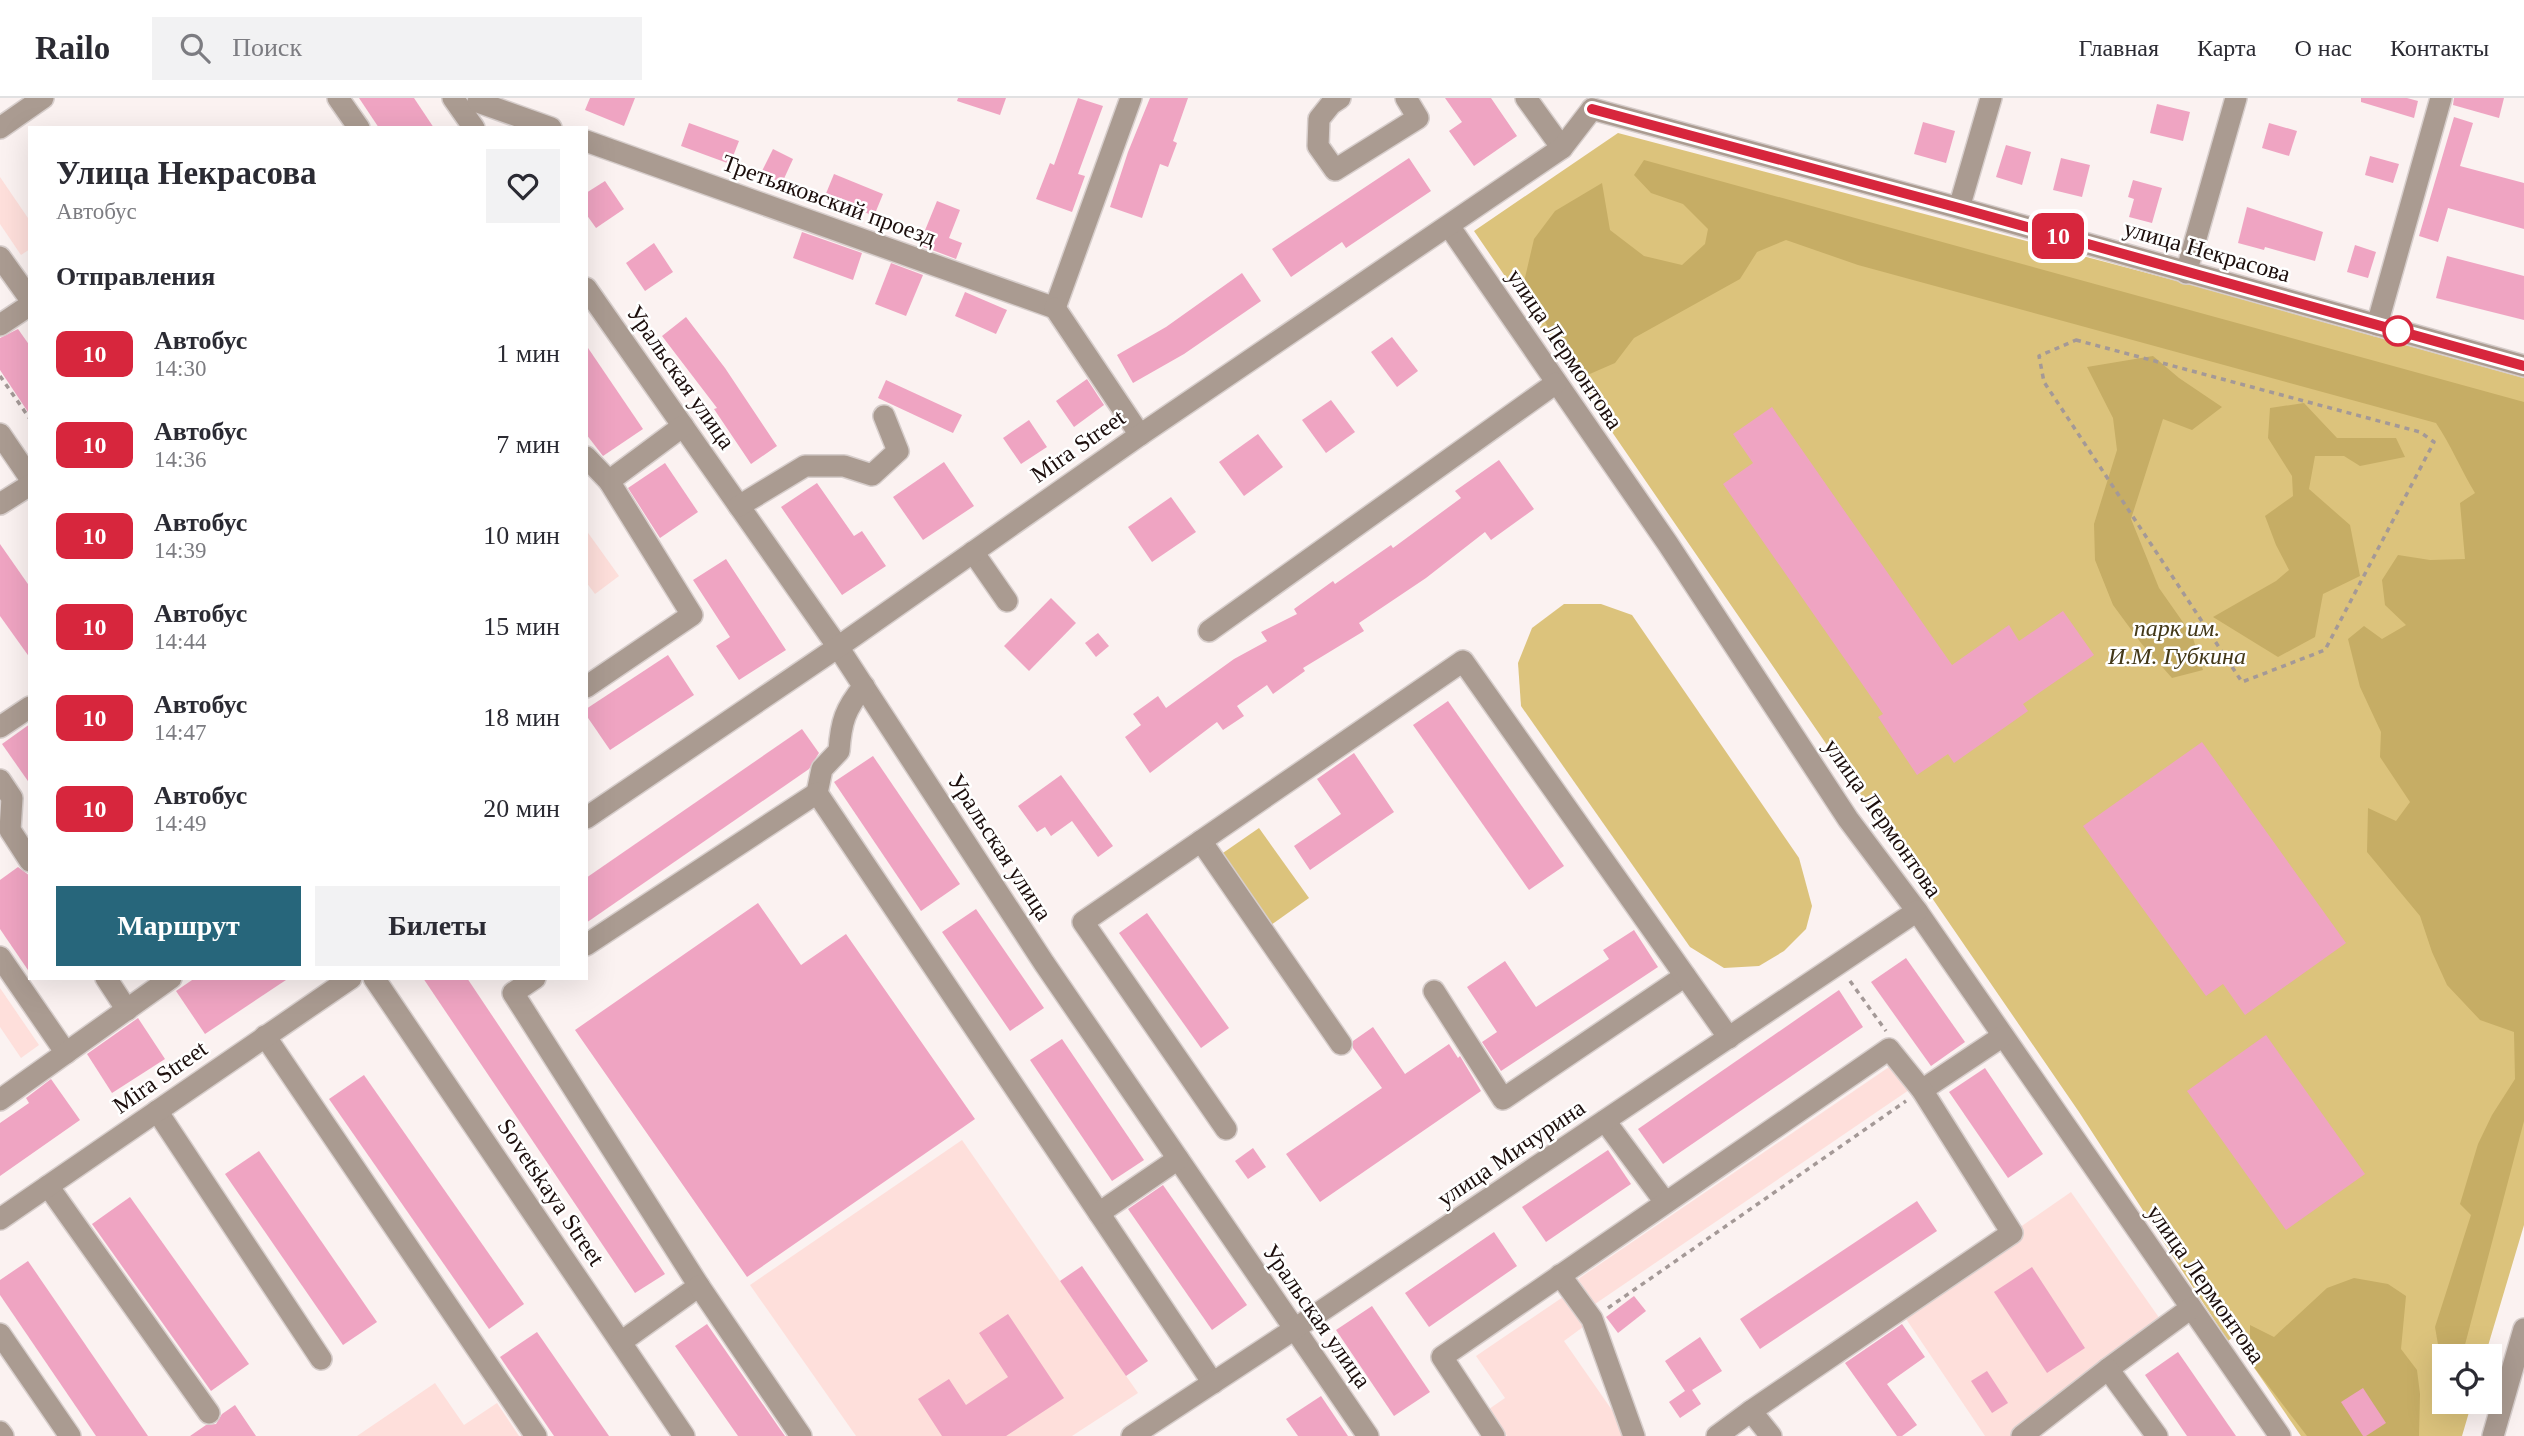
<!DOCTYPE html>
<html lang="ru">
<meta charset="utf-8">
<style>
body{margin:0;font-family:"Times New Roman",serif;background:#f2f2f3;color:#2b2b33;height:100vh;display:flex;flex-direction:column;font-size:26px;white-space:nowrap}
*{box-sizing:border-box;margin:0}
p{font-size:23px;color:#7c7c81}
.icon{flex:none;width:38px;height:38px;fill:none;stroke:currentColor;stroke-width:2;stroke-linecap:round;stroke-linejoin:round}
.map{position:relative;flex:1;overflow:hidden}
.sheet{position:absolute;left:28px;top:28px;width:560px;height:854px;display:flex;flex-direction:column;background:#fff;border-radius:0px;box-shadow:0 7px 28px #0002}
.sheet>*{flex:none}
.badge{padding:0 14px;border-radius:10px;font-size:24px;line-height:46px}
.controls{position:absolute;left:2432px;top:1246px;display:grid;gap:14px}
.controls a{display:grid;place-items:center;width:70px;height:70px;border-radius:0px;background:#fff;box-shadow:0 7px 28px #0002;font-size:35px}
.map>.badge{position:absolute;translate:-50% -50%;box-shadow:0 0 0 4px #fff}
h2{padding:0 28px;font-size:26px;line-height:63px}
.round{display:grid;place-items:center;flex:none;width:74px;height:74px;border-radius:0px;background:#f2f2f3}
.headline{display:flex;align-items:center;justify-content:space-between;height:119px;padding:0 28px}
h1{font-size:33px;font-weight:700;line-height:52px}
.cta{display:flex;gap:14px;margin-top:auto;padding:14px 28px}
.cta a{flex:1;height:80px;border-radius:0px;background:#27667b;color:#fff;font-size:28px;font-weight:700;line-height:80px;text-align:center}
.cta a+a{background:#f2f2f3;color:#2b2b33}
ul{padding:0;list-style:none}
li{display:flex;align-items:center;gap:21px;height:91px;padding:0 28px}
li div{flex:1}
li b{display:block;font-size:26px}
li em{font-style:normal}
li .badge{min-width:77px;font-weight:700;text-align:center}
header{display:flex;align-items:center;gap:42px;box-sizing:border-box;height:98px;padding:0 35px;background:#fff;border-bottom:2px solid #e1e1e2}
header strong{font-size:33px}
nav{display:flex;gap:38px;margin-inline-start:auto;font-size:24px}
.search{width:490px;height:63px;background:#f2f2f3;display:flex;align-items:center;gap:18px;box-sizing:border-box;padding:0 24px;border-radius:0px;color:#7c7c81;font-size:26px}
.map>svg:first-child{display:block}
.built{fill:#fedfdb}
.green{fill:#dcc37c}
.forest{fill:#c6ad65}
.building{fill:#efa4c2}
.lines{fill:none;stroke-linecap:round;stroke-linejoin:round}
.minor-casing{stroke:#d7cecc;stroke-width:24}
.path{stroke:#a49997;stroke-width:3.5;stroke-dasharray:5 5;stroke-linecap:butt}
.minor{stroke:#aa9b91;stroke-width:21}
.line-casing{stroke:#fff;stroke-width:16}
.line{stroke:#d7263d;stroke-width:10}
.stop-dot{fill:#fff;stroke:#d7263d;stroke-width:3.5}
.labels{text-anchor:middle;stroke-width:5;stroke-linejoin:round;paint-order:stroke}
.street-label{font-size:24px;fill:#1c0e0c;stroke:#fff}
.park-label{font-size:24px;font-style:italic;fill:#433818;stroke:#fff}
</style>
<header>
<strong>Railo</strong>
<div class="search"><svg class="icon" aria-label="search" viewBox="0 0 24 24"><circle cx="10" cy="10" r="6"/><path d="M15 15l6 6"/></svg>Поиск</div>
<nav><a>Главная</a><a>Карта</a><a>О нас</a><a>Контакты</a></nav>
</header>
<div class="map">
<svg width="2524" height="1338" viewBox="0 0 2524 1338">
<rect width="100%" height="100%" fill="#fbf2f1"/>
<g class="built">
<polygon points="0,79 30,123 30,151 21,157 0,126"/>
<polygon points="586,432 619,478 595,496 586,484"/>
<polygon points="0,890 39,947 21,960 0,929"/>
<polygon points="1892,967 1909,992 1595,1206 1578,1181"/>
<polygon points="962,1042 1138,1295 1072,1338 856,1338 750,1187"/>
<polygon points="2071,1094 2167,1231 2010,1338 1985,1338 1900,1212"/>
<polygon points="1563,1199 1583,1229 1564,1243 1630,1338 1507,1338 1489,1311 1505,1300 1476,1258"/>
<polygon points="435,1285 464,1327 497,1305 519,1338 357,1338"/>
</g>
<g class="green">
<polygon points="1618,35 2181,184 2524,280 2524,1127 2485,1258 2445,1258 2445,1304 2472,1304 2462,1338 2301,1338 2233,1239 2228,1243 2079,1014 1474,133"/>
<polygon points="1564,506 1601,506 1632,517 1799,760 1812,808 1806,831 1784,853 1759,868 1724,870 1690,849 1521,608 1518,565 1532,530"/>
<polygon points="1259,730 1309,800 1271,827 1220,757"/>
</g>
<g class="forest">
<path d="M1644,62L2524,304V1023L2462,1258H2440L2435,1229L2471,1117L2460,1106L2478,1046L2492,1017L2515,981L2514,934L2480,922L2447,887L2432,854L2420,818L2367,754L2368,710L2396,723L2410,704L2380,659L2381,634L2360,589L2348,541L2364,528L2382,541L2406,527L2385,507L2382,482L2398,457L2430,462L2465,461L2460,405L2475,395C2461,372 2451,347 2436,325L1858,167L1786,142L1757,154L1740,181L1634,240L1615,265L1576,282L1524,184L1534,141L1555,113L1602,85L1610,132L1644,158L1682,167L1705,146L1708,131L1683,106L1651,95L1634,77Z"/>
<polygon points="2153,258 2179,280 2222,309 2192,332 2163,321 2131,421 2159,490 2192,537 2203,572 2172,580 2141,545 2113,507 2095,462 2094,426 2117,352 2113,320 2087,269"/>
<polygon points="2304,305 2337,340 2396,340 2405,359 2360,368 2344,358 2315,358 2309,391 2350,427 2360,478 2323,496 2315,539 2278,559 2213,519 2276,483 2289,472 2276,447 2265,418 2293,398 2292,378 2268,340 2270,310"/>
<polygon points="2354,1180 2388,1186 2406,1198 2401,1251 2417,1272 2420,1296 2419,1338 2307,1338 2250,1264 2250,1227 2274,1239 2327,1190"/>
</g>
<g class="building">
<polygon points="359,0 414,0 434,30 379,30"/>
<polygon points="590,0 635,0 624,28 585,12"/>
<polygon points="958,0 1006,0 1000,17 957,3"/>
<polygon points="1078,0 1103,8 1078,76 1085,78 1072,114 1036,101 1050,65 1054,67"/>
<polygon points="1150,0 1188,0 1173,43 1177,45 1168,69 1160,66 1142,120 1110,109 1128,54"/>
<polygon points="1445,0 1491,0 1517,38 1474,68 1449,33 1462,24"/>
<polygon points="2361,0 2407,0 2418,3 2414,20 2361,4"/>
<polygon points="2454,0 2504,0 2499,20 2453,7"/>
<polygon points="2157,6 2190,14 2183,43 2150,35"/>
<polygon points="2454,19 2473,25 2460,68 2524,85 2524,131 2448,110 2438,144 2419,138"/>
<polygon points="1923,24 1955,33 1946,65 1914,56"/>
<polygon points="689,25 739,43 730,66 681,48"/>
<polygon points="2269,25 2297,33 2289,58 2262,50"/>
<polygon points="2006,47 2031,54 2022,87 1996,79"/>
<polygon points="773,51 793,61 782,85 761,75"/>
<polygon points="2370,58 2399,66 2393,85 2365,77"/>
<polygon points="1409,60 1431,93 1346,150 1342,144 1291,179 1272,151"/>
<polygon points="2061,60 2090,67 2082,99 2053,92"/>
<polygon points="834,76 883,96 874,118 825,98"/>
<polygon points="2133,82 2162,90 2152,125 2129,119 2134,101 2128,99"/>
<polygon points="605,83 624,111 596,130 586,116 586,95"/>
<polygon points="937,103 960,112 949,140 962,145 956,161 919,147"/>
<polygon points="2247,109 2323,134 2315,163 2265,149 2264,152 2238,145"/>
<polygon points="802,134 862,155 853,182 793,160"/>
<polygon points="654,145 673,174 645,193 626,165"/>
<polygon points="2355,147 2376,154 2368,180 2347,174"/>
<polygon points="2447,158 2524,178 2524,222 2436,200"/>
<polygon points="891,165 923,177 906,218 875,206"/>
<polygon points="1242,175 1261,203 1184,256 1133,285 1117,257 1166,229"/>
<polygon points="965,194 1007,212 996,236 955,218"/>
<polygon points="686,219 725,270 777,348 751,366 714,311 717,310 662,238"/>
<polygon points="18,231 30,248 30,317 0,272 0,240"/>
<polygon points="1392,239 1418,273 1397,289 1371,254"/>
<polygon points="586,247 643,331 603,358 586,336"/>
<polygon points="1087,281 1104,307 1074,329 1056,303"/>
<polygon points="886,282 962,317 953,335 878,300"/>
<polygon points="1331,302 1355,334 1326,355 1302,322"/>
<polygon points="1772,309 1952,567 2009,527 2019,543 2063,513 2094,557 2023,606 2028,613 1954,665 1948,656 1917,677 1878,619 1883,616 1723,386 1753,365 1733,336"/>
<polygon points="1029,322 1047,349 1021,366 1003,340"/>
<polygon points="1258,336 1283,369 1244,398 1219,364"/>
<polygon points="1499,362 1534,411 1491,442 1485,434 1426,480 1359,525 1364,533 1303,570 1305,573 1273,596 1267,587 1237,608 1244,618 1223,632 1217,624 1150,675 1125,639 1141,627 1133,616 1158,598 1166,610 1234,561 1267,543 1261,534 1297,516 1294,511 1333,483 1335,486 1391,447 1393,450 1461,400 1455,393"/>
<polygon points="944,364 974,408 923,442 893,399"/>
<polygon points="665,365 698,414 660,440 628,390"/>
<polygon points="817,385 854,438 862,433 886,468 842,497 781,409"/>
<polygon points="1171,399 1196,434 1152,464 1128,429"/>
<polygon points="0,446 30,489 30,560 0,518"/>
<polygon points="726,461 786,552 739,582 716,548 730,539 693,482"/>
<polygon points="1051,500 1076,525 1029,573 1004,548"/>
<polygon points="1098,535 1109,548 1096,559 1085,545"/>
<polygon points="668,557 694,597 610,652 586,617 586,611"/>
<polygon points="1448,603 1564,768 1529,792 1413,627"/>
<polygon points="30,626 30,686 2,646"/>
<polygon points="802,631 819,655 809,671 586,825 586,780"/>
<polygon points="2202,644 2346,845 2245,917 2223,886 2206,898 2083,728"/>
<polygon points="1354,655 1394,714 1310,772 1294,748 1341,716 1317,681"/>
<polygon points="873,658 960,786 921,813 834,684"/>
<polygon points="1061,677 1113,748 1098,759 1072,723 1051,738 1045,729 1037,734 1018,708"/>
<polygon points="18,769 30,778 30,875 0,831 0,782"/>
<polygon points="758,805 801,867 846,836 975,1021 747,1179 575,932"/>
<polygon points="976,811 1044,910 1010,933 942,834"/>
<polygon points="1147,815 1229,930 1201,950 1119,835"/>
<polygon points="1634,832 1658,869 1501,973 1482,944 1497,934 1467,889 1505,863 1536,909 1609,861 1603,852"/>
<polygon points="1906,860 1965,944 1931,968 1871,884"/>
<polygon points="195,880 289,880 205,936 176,893"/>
<polygon points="423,880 467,880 665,1176 635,1195"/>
<polygon points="1839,892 1863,929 1663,1066 1638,1031"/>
<polygon points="138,920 165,961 112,995 87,956"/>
<polygon points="1373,929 1405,976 1449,946 1458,960 1460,958 1481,993 1320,1104 1286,1056 1382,990 1353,950 1353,943"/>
<polygon points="2266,937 2365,1076 2286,1132 2187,993"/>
<polygon points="1062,941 1144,1062 1112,1083 1030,962"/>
<polygon points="1985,970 2043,1056 2008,1080 1949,994"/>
<polygon points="364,977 524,1206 489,1231 329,1001"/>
<polygon points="51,981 80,1022 0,1078 0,1025 29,1005 26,1000"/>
<polygon points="1253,1050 1266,1069 1248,1081 1235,1063"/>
<polygon points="1608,1052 1631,1086 1546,1144 1522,1109"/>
<polygon points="259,1053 377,1224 343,1247 225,1076"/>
<polygon points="1163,1087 1247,1207 1212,1232 1128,1111"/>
<polygon points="130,1099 249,1266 211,1293 92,1126"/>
<polygon points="1917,1103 1937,1133 1760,1251 1740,1221"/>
<polygon points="1494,1134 1517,1168 1429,1229 1405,1195"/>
<polygon points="28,1163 148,1338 96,1338 0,1197 0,1182"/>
<polygon points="1082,1168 1148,1263 1126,1278 1060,1183"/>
<polygon points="2032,1169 2085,1250 2047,1275 1994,1194"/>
<polygon points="1634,1198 1646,1213 1618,1235 1606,1219"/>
<polygon points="1372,1208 1430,1294 1394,1318 1336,1232"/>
<polygon points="1008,1216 1064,1300 1006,1338 942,1338 918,1301 949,1281 966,1307 1008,1279 979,1235"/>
<polygon points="707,1226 780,1331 785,1338 738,1338 675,1248"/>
<polygon points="1902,1226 1925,1259 1887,1286 1917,1327 1902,1338 1897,1338 1845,1265"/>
<polygon points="537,1234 609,1338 554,1338 500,1259"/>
<polygon points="1700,1239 1722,1273 1692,1292 1701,1306 1680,1320 1669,1304 1685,1293 1665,1263"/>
<polygon points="2178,1254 2236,1338 2187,1338 2145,1277"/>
<polygon points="1987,1273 2008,1305 1992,1315 1971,1283"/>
<polygon points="2363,1290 2386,1325 2366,1338 2363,1338 2341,1304"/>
<polygon points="1321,1298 1348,1338 1298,1338 1286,1321"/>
<polygon points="235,1307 256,1338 190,1338 206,1327 216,1326 222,1316"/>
</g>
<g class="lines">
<defs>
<g id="minor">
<polyline points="338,0 359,30"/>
<polyline points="453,0 474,30"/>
<polyline points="1340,0 1331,6 1319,21 1318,48 1335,72 1418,20 1406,0"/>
<polyline points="1526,0 1562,50"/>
<polyline points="478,4 551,30"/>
<polyline points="1592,11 1959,110 2524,268"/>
<polyline points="0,30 43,0"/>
<polyline points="586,43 1055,210"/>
<polyline points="1959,110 1991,0"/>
<polyline points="1449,128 1668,446 1848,721 1917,813 2280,1338"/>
<polyline points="0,159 30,201"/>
<polyline points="2186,175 2236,0"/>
<polyline points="586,190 838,549 1044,865 1368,1338"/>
<polyline points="1055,210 1131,0"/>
<polyline points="1055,210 1140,337"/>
<polyline points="0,227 30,207"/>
<polyline points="2377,227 2441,0"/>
<polyline points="0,336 30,380"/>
<polyline points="586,359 609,383"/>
<polyline points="0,406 30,387"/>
<polyline points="739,408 805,368 844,368 872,377 898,353 884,318"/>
<polyline points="973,454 1007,503"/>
<polyline points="1209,533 1556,285"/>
<polyline points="586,589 692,517 609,383 683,328"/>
<polyline points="0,629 30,609"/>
<polyline points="0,682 12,700 10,732 30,763"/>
<path d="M817,695L822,671L839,653C841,624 845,611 864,588"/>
<polyline points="586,720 838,549 1140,337 1562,50 1592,11"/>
<polyline points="1201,743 1341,946"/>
<polyline points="586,847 817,695 1213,1285"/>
<polyline points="0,859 66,955"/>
<polyline points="106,880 127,912"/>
<polyline points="374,880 684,1338"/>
<polyline points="535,880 513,895 699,1188 621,1244"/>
<polyline points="1434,893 1503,1001 1685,878"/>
<polyline points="265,938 536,1338"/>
<polyline points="1922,992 2003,938"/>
<polyline points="0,1002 171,880"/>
<polyline points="157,1013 321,1261"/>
<polyline points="1605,1023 1665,1104"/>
<polyline points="1226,1031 1083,824 1463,563 1729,940"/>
<polyline points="48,1088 209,1315"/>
<polyline points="1099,1115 1178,1061"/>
<polyline points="0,1121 351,880"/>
<polyline points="1560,1177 1592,1221 1634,1338"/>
<polyline points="699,1188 801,1338"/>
<polyline points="0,1236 70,1338"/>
<polyline points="2108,1271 2191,1210"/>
<polyline points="0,1334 3,1338"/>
<polyline points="1132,1338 1293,1232 1917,813"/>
<polyline points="1494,1338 1442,1259 1889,951 1922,992 2012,1135 1751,1313 1771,1338"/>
<polyline points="1717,1338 1751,1313"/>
<polyline points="2022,1338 2108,1271 2157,1338"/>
<polyline points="2493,1338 2524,1231"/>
</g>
</defs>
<use href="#minor" class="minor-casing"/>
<g class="path">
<polygon points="2076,242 2420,334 2434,344 2325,552 2242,584 2044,284 2039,258"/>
<polyline points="0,278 30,321"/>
<polyline points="1850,883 1886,933"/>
<polyline points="1608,1210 1906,1003"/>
</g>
<use href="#minor" class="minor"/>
</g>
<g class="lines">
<defs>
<polyline id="line" points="1592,11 1959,110 2524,268"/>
</defs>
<use href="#line" class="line-casing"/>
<use href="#line" class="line"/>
</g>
<circle class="stop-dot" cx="2398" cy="233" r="14"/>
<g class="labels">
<g class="street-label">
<text transform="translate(829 102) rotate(20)" y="8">Третьяковский проезд</text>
<text transform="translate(2207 153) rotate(16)" y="8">улица Некрасова</text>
<text transform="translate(1565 251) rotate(56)" y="8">улица Лермонтова</text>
<text transform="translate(681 279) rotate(55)" y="8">Уральская улица</text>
<text transform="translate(1078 348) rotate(-35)" y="8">Mira Street</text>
<text transform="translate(1883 720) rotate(55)" y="8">улица Лермонтова</text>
<text transform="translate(1000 749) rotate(57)" y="8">Уральская улица</text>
<text transform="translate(160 979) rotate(-35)" y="8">Mira Street</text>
<text transform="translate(1511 1055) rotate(-34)" y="8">улица Мичурина</text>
<text transform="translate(551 1094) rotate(56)" y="8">Sovetskaya Street</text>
<text transform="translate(2206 1186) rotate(55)" y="8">улица Лермонтова</text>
<text transform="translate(1317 1218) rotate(55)" y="8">Уральская улица</text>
</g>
<g class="park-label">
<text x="2177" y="538">парк им.<tspan x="2177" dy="28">И.М. Губкина</tspan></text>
</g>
</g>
</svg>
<div class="controls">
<a><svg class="icon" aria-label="locate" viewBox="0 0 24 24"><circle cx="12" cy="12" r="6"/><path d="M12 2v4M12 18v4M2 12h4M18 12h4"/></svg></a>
</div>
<b class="badge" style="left:2058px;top:138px;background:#d7263d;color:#fff">10</b>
<section class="sheet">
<div class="headline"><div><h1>Улица Некрасова</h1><p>Автобус</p></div><a class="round"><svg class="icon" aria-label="heart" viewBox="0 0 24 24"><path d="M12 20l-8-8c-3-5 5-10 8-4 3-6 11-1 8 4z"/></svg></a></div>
<h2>Отправления</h2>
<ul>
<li><span class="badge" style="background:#d7263d;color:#fff">10</span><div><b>Автобус</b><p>14:30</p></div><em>1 мин</em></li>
<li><span class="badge" style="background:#d7263d;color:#fff">10</span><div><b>Автобус</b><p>14:36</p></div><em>7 мин</em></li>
<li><span class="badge" style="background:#d7263d;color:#fff">10</span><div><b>Автобус</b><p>14:39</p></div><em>10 мин</em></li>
<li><span class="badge" style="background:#d7263d;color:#fff">10</span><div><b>Автобус</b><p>14:44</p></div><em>15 мин</em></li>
<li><span class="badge" style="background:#d7263d;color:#fff">10</span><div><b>Автобус</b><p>14:47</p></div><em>18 мин</em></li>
<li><span class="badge" style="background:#d7263d;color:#fff">10</span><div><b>Автобус</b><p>14:49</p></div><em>20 мин</em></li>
</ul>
<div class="cta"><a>Маршрут</a><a>Билеты</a></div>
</section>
</div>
